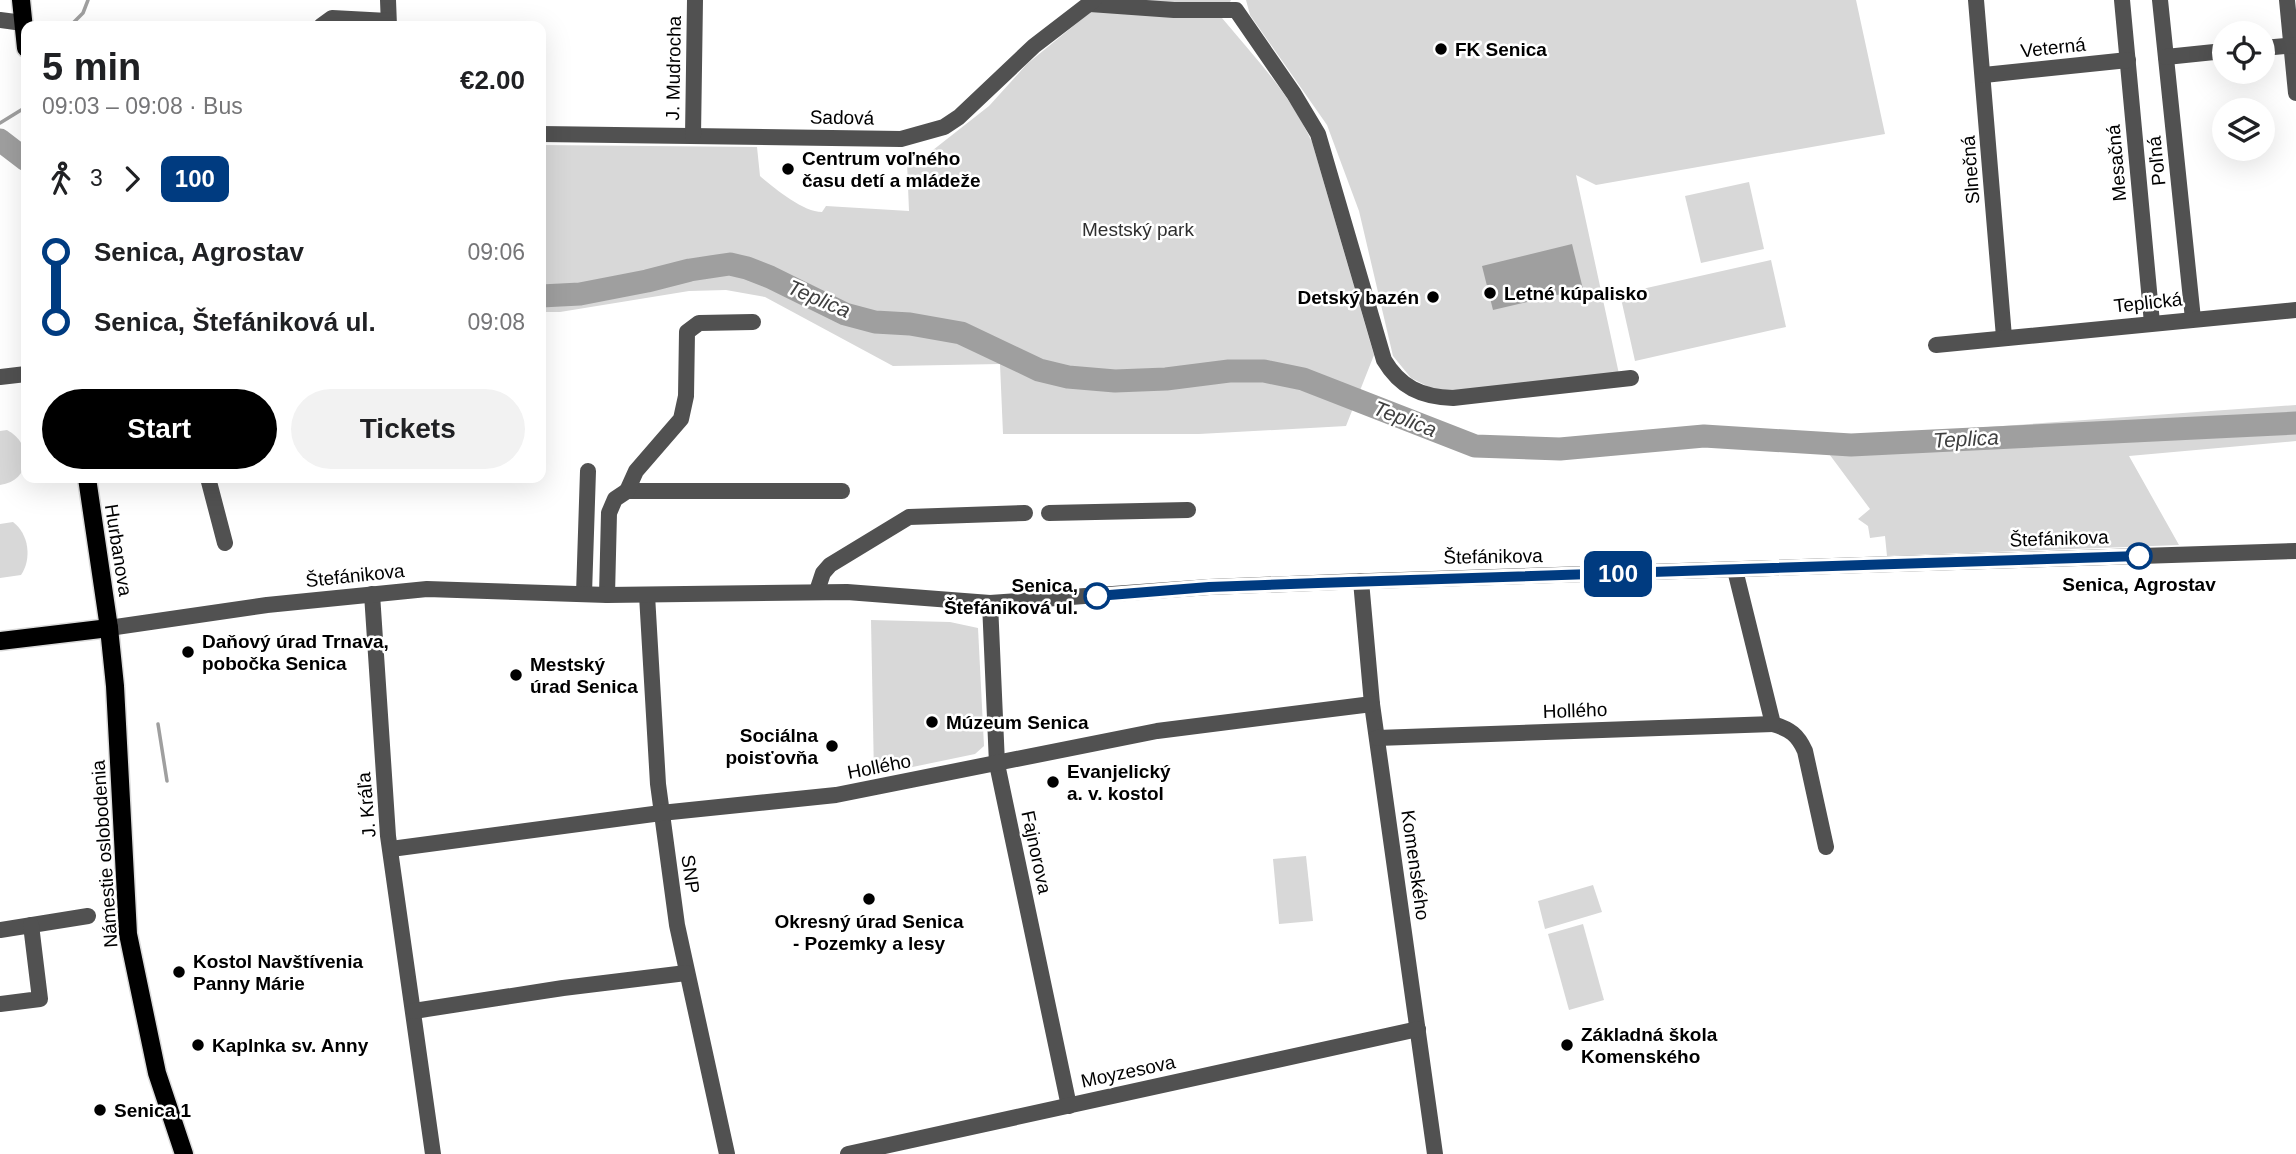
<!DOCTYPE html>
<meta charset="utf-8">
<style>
body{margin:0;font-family:Helvetica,sans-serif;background:#f2f2f2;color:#202124;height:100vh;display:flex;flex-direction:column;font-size:26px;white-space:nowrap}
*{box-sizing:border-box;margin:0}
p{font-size:23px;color:#757577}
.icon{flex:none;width:38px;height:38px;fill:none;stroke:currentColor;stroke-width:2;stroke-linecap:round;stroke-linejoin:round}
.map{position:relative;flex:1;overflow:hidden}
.drawer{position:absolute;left:21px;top:21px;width:525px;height:462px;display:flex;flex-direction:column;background:#fff;border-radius:14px;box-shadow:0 7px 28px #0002}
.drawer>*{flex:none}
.badge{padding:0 14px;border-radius:10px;font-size:24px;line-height:46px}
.buttons{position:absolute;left:2212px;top:21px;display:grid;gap:14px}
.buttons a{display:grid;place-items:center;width:63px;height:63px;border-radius:50%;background:#fff;box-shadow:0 7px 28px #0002;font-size:35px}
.map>.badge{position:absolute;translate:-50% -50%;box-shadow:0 0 0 4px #fff}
.legs{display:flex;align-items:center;gap:10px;height:77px;padding:0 21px;font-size:23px}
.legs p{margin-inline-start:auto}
.headline{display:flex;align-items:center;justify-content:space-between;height:119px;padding:0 21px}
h1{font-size:38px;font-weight:800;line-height:52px}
.button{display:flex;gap:14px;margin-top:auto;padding:14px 21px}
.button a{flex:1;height:80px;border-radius:42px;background:#000;color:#fff;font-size:28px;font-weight:800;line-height:80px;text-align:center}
.button a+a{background:#f2f2f2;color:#202124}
ul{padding:0 21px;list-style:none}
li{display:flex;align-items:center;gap:24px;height:70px;font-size:26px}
li i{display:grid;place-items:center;width:10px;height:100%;margin:0 9px;background:currentColor}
li i::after{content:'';width:18px;height:18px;margin:-9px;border:5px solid;border-radius:50%;background:#fff}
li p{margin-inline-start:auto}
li:first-child i{background:linear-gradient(#0000 50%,currentColor 0)}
li:last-child i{background:linear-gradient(currentColor 50%,#0000 0)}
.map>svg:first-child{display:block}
.green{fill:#d8d8d8}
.water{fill:#9f9f9f}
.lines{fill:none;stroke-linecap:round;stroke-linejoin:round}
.stream{stroke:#9f9f9f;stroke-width:3.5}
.river{stroke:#9f9f9f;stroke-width:23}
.major-casing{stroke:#dbdbdb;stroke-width:21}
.minor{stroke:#515151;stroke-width:16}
.major{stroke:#000;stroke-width:18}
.line-1-casing{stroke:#fff;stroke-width:16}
.line-1{stroke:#003b80;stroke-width:10}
.poi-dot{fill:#000;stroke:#fff;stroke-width:2.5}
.stop-1-dot{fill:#fff;stroke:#003b80;stroke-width:3.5}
.labels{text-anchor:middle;stroke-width:5;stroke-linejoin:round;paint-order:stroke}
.street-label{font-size:19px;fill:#000;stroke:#fff}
.poi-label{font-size:19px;font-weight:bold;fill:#000;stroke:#fff;text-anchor:start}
.park-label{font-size:19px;fill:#2f2f2f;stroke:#fff}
.stop-label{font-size:19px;font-weight:bold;fill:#000;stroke:#fff}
.water-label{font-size:21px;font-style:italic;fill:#404040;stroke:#fff}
</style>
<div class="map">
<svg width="2296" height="1154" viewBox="0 0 2296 1154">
<rect width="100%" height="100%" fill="#fff"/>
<g class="green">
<path d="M1105,0H1231L1222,18C1256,59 1289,92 1312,142L1374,355L1346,426L1199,434H1003L1000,364L893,366L765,297L726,290L689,291L560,312H541V145L757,147L760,176C774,188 803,212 822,212L826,206L909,211L907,162L919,161L989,106L1027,64Z"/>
<polygon points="1246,0 1856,0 1885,134 1596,185 1576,175 1619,374 1447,391 1433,389 1411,378 1393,356 1359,211 1327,125 1250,15"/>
<polygon points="1749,182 1764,249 1701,263 1685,196"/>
<polygon points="1771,260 1786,327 1635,361 1620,294"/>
<polygon points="2296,405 2296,441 2129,456 2179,545 1887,556 1885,536 1870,538 1868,526 1858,519 1870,509 1818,439"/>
<path d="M7,430C33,443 32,481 0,485V431Z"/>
<path d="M13,522C29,534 32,559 21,575L0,578V524Z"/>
<polygon points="871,620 950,622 978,628 984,746 975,754 874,775"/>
<polygon points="1306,856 1313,921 1279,924 1273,859"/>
<polygon points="1593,885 1602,912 1545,929 1538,901"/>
<polygon points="1583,924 1604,1000 1569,1010 1548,934"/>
</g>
<polygon class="water" points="1572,244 1583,289 1493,310 1482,266"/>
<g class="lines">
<g class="stream">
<polyline points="70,26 83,13 88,0"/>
<polyline points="0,123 26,107"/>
<polyline points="158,724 167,781"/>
</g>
<g class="river">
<polyline points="0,140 26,160"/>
<polyline points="541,296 580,294 647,281 690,270 730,264 747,268 770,277 845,314 875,322 910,324 961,333 1039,370 1068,377 1115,381 1166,379 1229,371 1264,371 1303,379 1475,446 1560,449 1704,436 1851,445 2296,423"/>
</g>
<defs>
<g id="major">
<polyline points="21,0 26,48"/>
<polyline points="87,478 109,628 115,686 128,934 157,1073 184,1154"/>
<polyline points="0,641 109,628"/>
</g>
</defs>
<use href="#major" class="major-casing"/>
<g class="minor">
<polyline points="388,0 389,26"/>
<polyline points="1976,0 2004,337"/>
<polyline points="2122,0 2152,323"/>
<polyline points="2160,0 2193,319"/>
<polyline points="2287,0 2296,93"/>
<path d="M1090,4L1174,10H1236L1294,94L1318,134L1384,360C1400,387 1421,397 1453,398L1631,378"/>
<polyline points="0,20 23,23"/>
<polyline points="321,26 332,18 388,21"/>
<polyline points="2263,48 2296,45"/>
<polyline points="2166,57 2224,51"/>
<polyline points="1984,75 2128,60"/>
<polyline points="541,134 901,139 944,127 959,117 1034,46 1094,0"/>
<polyline points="693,136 695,0"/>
<polyline points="1936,345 2296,310"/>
<polyline points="0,377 26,374"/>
<polyline points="208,478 225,543"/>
<polyline points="627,491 842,491"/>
<polyline points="1049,513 1188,510"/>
<path d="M1735,570L1773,724C1790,729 1798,735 1805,751L1826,847"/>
<polyline points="1361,581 1372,704 1435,1154"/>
<polyline points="817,591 823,573 830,565 909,517 1025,513"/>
<polyline points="372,594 388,836 433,1154"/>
<polyline points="584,594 588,471"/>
<polyline points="607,595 609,513 615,499 627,491 636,471 681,419 686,396 687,332 699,323 753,322"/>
<polyline points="647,595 658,784 677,925 727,1154"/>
<polyline points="990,603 997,764 1069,1106"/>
<polyline points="109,628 267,605 427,589 607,595 847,592 990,603 1209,587 1338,582 2296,551"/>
<polyline points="1377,738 1773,724"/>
<polyline points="391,849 661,813 836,795 1157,731 1372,704"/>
<polyline points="0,930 88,916"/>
<polyline points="0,1004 40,999 31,925"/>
<polyline points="414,1011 563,988 686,973"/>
<polyline points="848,1154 1418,1029"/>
</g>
<use href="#major" class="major"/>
</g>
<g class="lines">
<defs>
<polyline id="line-1" points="1097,596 1209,587 1318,583 2139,556"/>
</defs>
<use href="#line-1" class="line-1-casing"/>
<use href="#line-1" class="line-1"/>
</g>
<g class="poi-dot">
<circle cx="1441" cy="49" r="7"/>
<circle cx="788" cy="169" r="7"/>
<circle cx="1490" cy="293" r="7"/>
<circle cx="1433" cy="297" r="7"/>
<circle cx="188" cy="652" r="7"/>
<circle cx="516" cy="675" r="7"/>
<circle cx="932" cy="722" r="7"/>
<circle cx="832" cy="746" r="7"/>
<circle cx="1053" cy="782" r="7"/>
<circle cx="869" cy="899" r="7"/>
<circle cx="179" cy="972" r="7"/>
<circle cx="198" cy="1045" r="7"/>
<circle cx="1567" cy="1045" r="7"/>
<circle cx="100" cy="1110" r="7"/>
</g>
<g class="stop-1-dot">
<circle cx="2139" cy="556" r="12"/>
<circle cx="1097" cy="596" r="12"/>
</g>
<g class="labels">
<g class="street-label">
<text transform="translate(2053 47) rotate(-6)" y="7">Veterná</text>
<text transform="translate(673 68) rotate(-89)" y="7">J. Mudrocha</text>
<text transform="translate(842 117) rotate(1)" y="7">Sadová</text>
<text transform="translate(2156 161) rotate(-96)" y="7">Poľná</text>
<text transform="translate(2116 163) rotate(-95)" y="7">Mesačná</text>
<text transform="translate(1970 170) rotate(-94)" y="7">Slnečná</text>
<text transform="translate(2148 302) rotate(-6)" y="7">Teplická</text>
<text transform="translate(2059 538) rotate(-2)" y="7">Štefánikova</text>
<text transform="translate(119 550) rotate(81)" y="7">Hurbanova</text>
<text transform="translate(1493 556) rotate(-1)" y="7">Štefánikova</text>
<text transform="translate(355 575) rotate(-6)" y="7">Štefánikova</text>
<text transform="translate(1575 710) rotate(-2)" y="7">Hollého</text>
<text transform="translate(879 766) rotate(-11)" y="7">Hollého</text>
<text transform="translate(366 805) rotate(-95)" y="7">J. Kráľa</text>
<text transform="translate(1037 852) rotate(78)" y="7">Fajnorova</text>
<text transform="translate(104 854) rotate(-94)" y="7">Námestie oslobodenia</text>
<text transform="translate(1416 865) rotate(82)" y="7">Komenského</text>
<text transform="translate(691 874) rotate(82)" y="7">SNP</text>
<text transform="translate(1128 1071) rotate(-12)" y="7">Moyzesova</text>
</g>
<g class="poi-label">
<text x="1455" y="56">FK Senica</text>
<text x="802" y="165">Centrum voľného<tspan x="802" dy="22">času detí a mládeže</tspan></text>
<text x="1504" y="300">Letné kúpalisko</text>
<text x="1419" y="304" text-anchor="end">Detský bazén</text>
<text x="202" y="648">Daňový úrad Trnava,<tspan x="202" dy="22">pobočka Senica</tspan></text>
<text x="530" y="671">Mestský<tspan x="530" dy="22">úrad Senica</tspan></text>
<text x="946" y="729">Múzeum Senica</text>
<text x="818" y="742" text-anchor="end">Sociálna<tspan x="818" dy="22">poisťovňa</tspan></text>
<text x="1067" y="778">Evanjelický<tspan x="1067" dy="22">a. v. kostol</tspan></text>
<text x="869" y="928" text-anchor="middle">Okresný úrad Senica<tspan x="869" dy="22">- Pozemky a lesy</tspan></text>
<text x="193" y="968">Kostol Navštívenia<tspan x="193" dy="22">Panny Márie</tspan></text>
<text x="1581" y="1041">Základná škola<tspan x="1581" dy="22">Komenského</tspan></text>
<text x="212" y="1052">Kaplnka sv. Anny</text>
<text x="114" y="1117">Senica 1</text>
</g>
<g class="park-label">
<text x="1138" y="236">Mestský park</text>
</g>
<g class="stop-label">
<text x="2139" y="591">Senica, Agrostav</text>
<text x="1078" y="592" text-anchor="end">Senica,<tspan x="1078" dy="22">Štefániková ul.</tspan></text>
</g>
<g class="water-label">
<text transform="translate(819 299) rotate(23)" y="7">Teplica</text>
<text transform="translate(1405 419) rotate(21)" y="7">Teplica</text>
<text transform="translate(1966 439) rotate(-3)" y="7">Teplica</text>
</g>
</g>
</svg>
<div class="buttons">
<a><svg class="icon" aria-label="locate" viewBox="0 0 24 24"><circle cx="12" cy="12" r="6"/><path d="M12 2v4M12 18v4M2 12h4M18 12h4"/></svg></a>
<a><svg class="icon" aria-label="layers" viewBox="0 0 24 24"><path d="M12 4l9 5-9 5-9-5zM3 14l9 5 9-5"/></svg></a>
</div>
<b class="badge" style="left:1618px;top:574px;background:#003b80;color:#fff">100</b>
<section class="drawer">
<div class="headline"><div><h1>5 min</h1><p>09:03 – 09:08 · Bus</p></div><b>€2.00</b></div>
<div class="legs"><svg class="icon" aria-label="walk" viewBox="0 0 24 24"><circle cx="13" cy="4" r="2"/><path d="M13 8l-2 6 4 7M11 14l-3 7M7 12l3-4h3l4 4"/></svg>3<svg class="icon" aria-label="forward" viewBox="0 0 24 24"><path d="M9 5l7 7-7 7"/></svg><b class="badge" style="background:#003b80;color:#fff">100</b></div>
<ul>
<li><i style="color:#003b80"></i><b>Senica, Agrostav</b><p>09:06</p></li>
<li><i style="color:#003b80"></i><b>Senica, Štefániková ul.</b><p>09:08</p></li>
</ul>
<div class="button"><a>Start</a><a>Tickets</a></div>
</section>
</div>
